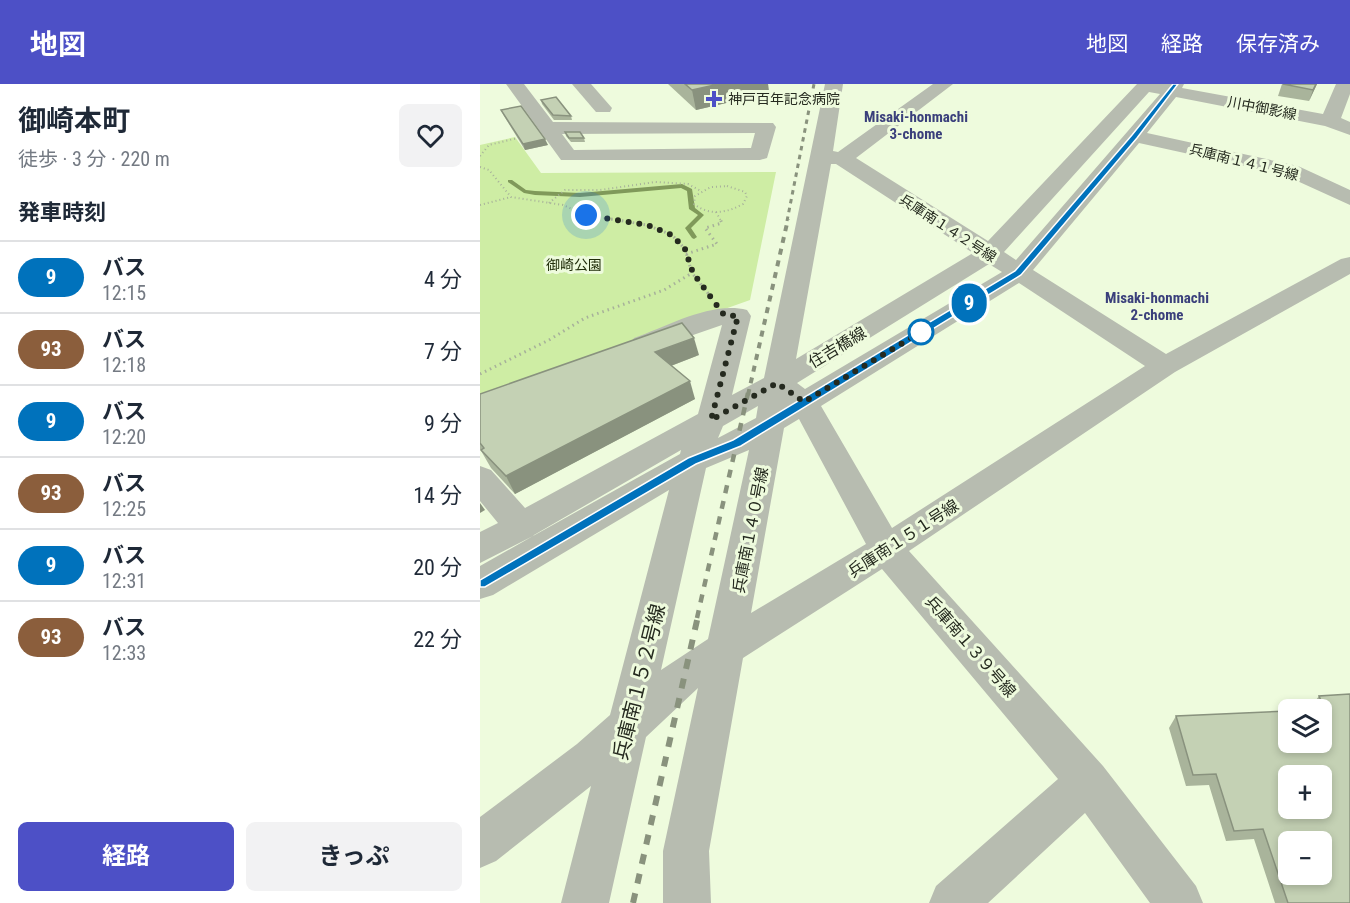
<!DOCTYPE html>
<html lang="ja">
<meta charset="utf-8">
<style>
body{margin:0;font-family:"Roboto Condensed","Noto Sans JP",sans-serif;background:#f2f2f3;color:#1f2937;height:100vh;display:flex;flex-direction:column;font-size:22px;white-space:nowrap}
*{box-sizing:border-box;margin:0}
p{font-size:20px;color:#747a83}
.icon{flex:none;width:33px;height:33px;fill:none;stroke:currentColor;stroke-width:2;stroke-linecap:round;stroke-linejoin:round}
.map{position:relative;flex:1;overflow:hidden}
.details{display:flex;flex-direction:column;background:#fff;width:480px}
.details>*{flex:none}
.badge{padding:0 12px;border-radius:20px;font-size:21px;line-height:39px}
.controls{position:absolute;left:798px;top:615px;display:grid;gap:12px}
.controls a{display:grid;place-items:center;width:54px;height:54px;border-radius:9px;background:#fff;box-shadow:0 3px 9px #0003;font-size:30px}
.you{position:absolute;width:30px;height:30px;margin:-15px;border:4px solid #fff;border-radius:50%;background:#1a73e8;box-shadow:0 0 0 9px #1a73e833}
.map>.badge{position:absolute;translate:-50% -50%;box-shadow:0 0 0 3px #fff}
h2{padding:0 18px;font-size:22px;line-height:54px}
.round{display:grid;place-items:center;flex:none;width:63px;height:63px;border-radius:9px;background:#f2f2f3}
.overview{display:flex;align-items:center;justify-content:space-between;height:102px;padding:0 18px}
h1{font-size:28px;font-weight:700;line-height:45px}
.primary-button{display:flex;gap:12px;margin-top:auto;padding:12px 18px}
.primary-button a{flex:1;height:69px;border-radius:9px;background:#4d50c6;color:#fff;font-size:24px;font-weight:700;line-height:69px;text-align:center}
.primary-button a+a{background:#f2f2f3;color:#1f2937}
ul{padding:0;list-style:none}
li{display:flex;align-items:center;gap:18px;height:72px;padding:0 18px;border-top:2px solid #e0e1e3}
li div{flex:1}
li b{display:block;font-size:22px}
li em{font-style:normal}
li .badge{min-width:66px;font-weight:700;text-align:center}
header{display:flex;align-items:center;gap:36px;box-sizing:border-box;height:84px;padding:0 30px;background:#4d50c6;color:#fff}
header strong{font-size:28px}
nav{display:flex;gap:33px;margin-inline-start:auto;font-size:21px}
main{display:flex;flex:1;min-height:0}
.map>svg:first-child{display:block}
.green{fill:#ceeda4}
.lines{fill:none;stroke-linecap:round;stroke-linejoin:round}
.stream{fill:#80995a;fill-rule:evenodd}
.path-far1{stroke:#a7b19a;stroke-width:2;stroke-dasharray:1 3;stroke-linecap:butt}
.path{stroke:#a7b19a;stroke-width:3;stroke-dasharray:1.5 4;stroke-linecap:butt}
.minor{fill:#b7bcb0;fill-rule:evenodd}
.rail-far3{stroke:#89927d;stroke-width:3;stroke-dasharray:4.5 4.5;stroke-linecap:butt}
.rail-far2{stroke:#89927d;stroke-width:4;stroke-dasharray:6 6;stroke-linecap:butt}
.rail-far1{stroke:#89927d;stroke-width:4.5;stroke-dasharray:8 8;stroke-linecap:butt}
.rail{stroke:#89927d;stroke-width:6;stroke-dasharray:10 10;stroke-linecap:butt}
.wall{fill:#a9b49b}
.shaded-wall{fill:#89927e}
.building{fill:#c4d1b4;stroke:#89927e;stroke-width:1.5;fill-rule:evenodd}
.line{fill:#0072bc;stroke:#fff;stroke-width:1.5}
.walk{stroke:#252a1f;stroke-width:6;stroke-dasharray:0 10.8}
.poi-dot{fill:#4d50c6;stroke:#eefbdd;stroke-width:2}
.stop-dot{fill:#fff;stroke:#0072bc;stroke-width:3}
.labels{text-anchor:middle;stroke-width:6;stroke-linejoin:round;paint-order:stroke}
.far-poi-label{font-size:14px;fill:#252a1f;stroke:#eefbdd;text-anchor:start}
.far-street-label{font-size:14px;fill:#252a1f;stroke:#eefbdd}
.far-park-label{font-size:14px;fill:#212e0a;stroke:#eefbdd}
.far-neighbourhood-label{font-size:15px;font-weight:bold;fill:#3a3f7b;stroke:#eefbdd}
.street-label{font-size:16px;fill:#252a1f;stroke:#eefbdd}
.near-street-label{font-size:20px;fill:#252a1f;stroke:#eefbdd}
</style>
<header>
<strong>地図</strong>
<nav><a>地図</a><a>経路</a><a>保存済み</a></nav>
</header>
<main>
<section class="details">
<div class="overview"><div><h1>御崎本町</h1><p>徒歩 · 3 分 · 220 m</p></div><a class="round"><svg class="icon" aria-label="heart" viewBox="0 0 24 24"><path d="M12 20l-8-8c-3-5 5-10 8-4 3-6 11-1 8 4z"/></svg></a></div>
<h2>発車時刻</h2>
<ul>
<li><span class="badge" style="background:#0072bc;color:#fff">9</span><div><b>バス</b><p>12:15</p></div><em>4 分</em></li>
<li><span class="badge" style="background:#8b5e3c;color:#fff">93</span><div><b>バス</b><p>12:18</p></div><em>7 分</em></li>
<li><span class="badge" style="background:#0072bc;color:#fff">9</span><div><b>バス</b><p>12:20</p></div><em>9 分</em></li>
<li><span class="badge" style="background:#8b5e3c;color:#fff">93</span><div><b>バス</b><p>12:25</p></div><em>14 分</em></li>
<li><span class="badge" style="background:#0072bc;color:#fff">9</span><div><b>バス</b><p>12:31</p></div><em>20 分</em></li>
<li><span class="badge" style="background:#8b5e3c;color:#fff">93</span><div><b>バス</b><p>12:33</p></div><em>22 分</em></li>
</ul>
<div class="primary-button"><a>経路</a><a>きっぷ</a></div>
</section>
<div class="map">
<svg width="870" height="819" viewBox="0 0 870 819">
<rect width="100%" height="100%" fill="#eefbdd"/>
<polygon class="green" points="35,53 61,89 296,88 270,216 0,312 0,61"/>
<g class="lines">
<polygon class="stream" points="28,96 32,96 46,106 55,107 100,109 202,100 212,105 215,124 224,131 211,144 217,153 214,155 212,154 205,144 218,131 209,125 207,107 201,104 100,113 55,111 44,109 28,98"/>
<g class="path-far1">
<polyline points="0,72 9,61 42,53"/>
<polyline points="0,83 9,86 31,113 83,121 106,131 140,137"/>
<path d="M247,102L265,108L267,112L263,120C247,129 229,132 214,120L215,112L231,103Z"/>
<polyline points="69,119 85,106 120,106 175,98 208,100 221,107"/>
<polyline points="0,121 31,113"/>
<polyline points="236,128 241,137"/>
</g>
<g class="path">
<polyline points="131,135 167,141 192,151 205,165 212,189 231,213"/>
<polyline points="206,170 237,160 225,144 242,139 240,135"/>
<polyline points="0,290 69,256 105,234 184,206 212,189"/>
</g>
<g class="minor">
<path d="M26,0H44L73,38L293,39L296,43L287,74L280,76H81ZM275,49L271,64L94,66L82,50Z"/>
<polygon points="92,0 111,0 132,24 130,28 116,28"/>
<path d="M345,0H363L353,67L358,68L453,0H473L376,74L508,157L657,0H704L702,4L843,30L856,0H870V10L861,34L870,38V51L845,42L696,13L667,49L818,82L870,106V121L804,91L659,59L553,186L686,270L861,175L870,173V190L695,288L429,467L623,682L716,802L723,819H670L605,729L508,819H449L456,802L578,695L402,485L263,574L229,767L231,819H183V767L218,604L166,653L129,819H81L111,702L16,777L0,784V733L97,660L130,631L189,406L13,511L0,515V482L53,452L0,479V448L18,439L0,417V382L11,386L45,424L218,330L242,241L164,268L154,266L150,260L154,254C189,242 231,217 267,226L271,232L252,311L284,294ZM669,8L680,10L536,176L524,168ZM351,80H356L493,169L316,275ZM509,180L522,188L325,305L317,299ZM539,199L665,282L412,444L341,322ZM278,322L276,334L238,354L243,342ZM319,335L386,460L271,529L304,344ZM201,366L200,370L53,452L54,451ZM269,366L228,555L181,586L226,384Z"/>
</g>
<polyline class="rail-far3" points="307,137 334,0"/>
<polyline class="rail-far2" points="268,311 308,135"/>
<polyline class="rail-far1" points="217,534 268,309"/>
<polyline class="rail" points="153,819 218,532"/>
</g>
<g class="wall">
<polygon points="188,0 288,0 289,9 216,26"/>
<polygon points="802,0 837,0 829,17 798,12"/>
<polygon points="61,16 91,32 92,36 74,36 62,20"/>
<polygon points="21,26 68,61 45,66 24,32"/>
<polygon points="85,48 104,54 105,58 91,58 86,52"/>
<polygon points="219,271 191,282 215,315 35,410 11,384 0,365 0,310"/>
<polygon points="870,610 870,819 795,819 774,755 746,757 729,701 706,702 689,644 696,632 842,626 830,626 830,624 839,612"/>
</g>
<g class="shaded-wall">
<polygon points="239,0 288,0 289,9 216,26 212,6"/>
<polygon points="836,0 837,0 829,17 833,6"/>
<polygon points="65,55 68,61 45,66 43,60"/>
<polygon points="214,254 219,271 180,286 175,268"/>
<polygon points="210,297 215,315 35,410 26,392"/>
<polygon points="0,419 5,426 0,429"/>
</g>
<g class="building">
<polygon points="205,0 239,0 212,6"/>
<polygon points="803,0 836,0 833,6"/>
<polygon points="76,13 91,32 73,31 61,16"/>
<polygon points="41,22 65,55 43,60 21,26"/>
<polygon points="85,48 100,48 104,54 89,54"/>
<polygon points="202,239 214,254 175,268 210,297 26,392 1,366 4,364 0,359 0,310"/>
<path d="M870,610V819H808L783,745L754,747L736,690L713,691L696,632L808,627V658H842V626H845L839,612ZM808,692H842V724H808ZM808,758H842V790H808Z"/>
</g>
<polygon class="line" points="693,0 698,0 657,54 541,191 261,362 216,380 5,503 0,503 0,496 208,374 253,356 535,187 652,51"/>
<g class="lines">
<polyline class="walk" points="106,131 167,141 192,151 205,165 213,189 244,231 258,232 231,336 297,299 324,318 441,248"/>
</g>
<path class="poi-dot" d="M231 6h6v6h6v6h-6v6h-6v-6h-6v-6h6z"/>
<circle class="stop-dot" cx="441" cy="248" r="12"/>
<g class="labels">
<g class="far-poi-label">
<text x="248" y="20">神戸百年記念病院</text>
</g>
<g class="far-street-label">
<text transform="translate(782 24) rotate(11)" y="5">川中御影線</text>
<text transform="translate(764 78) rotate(14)" y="5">兵庫南１４１号線</text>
<text transform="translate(468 144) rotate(33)" y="5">兵庫南１４２号線</text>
</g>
<g class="far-park-label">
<text x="94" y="186">御崎公園</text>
</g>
<g class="far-neighbourhood-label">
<text x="436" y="38">Misaki-honmachi<tspan x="436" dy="17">3-chome</tspan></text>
<text x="677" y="219">Misaki-honmachi<tspan x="677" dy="17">2-chome</tspan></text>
</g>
<g class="street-label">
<text transform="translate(357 263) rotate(-31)" y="6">住吉橋線</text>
<text transform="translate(270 446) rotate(-79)" y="6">兵庫南１４０号線</text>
<text transform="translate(423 454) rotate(-33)" y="6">兵庫南１５１号線</text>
<text transform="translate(491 562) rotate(49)" y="6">兵庫南１３９号線</text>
</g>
<g class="near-street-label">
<text transform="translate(159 598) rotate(-76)" y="7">兵庫南１５２号線</text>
</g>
</g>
</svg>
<div class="controls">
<a><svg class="icon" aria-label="layers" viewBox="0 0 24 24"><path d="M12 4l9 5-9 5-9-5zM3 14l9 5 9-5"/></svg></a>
<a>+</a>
<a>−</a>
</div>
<div class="you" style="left:106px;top:131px"></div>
<b class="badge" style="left:489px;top:219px;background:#0072bc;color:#fff">9</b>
</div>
</main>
